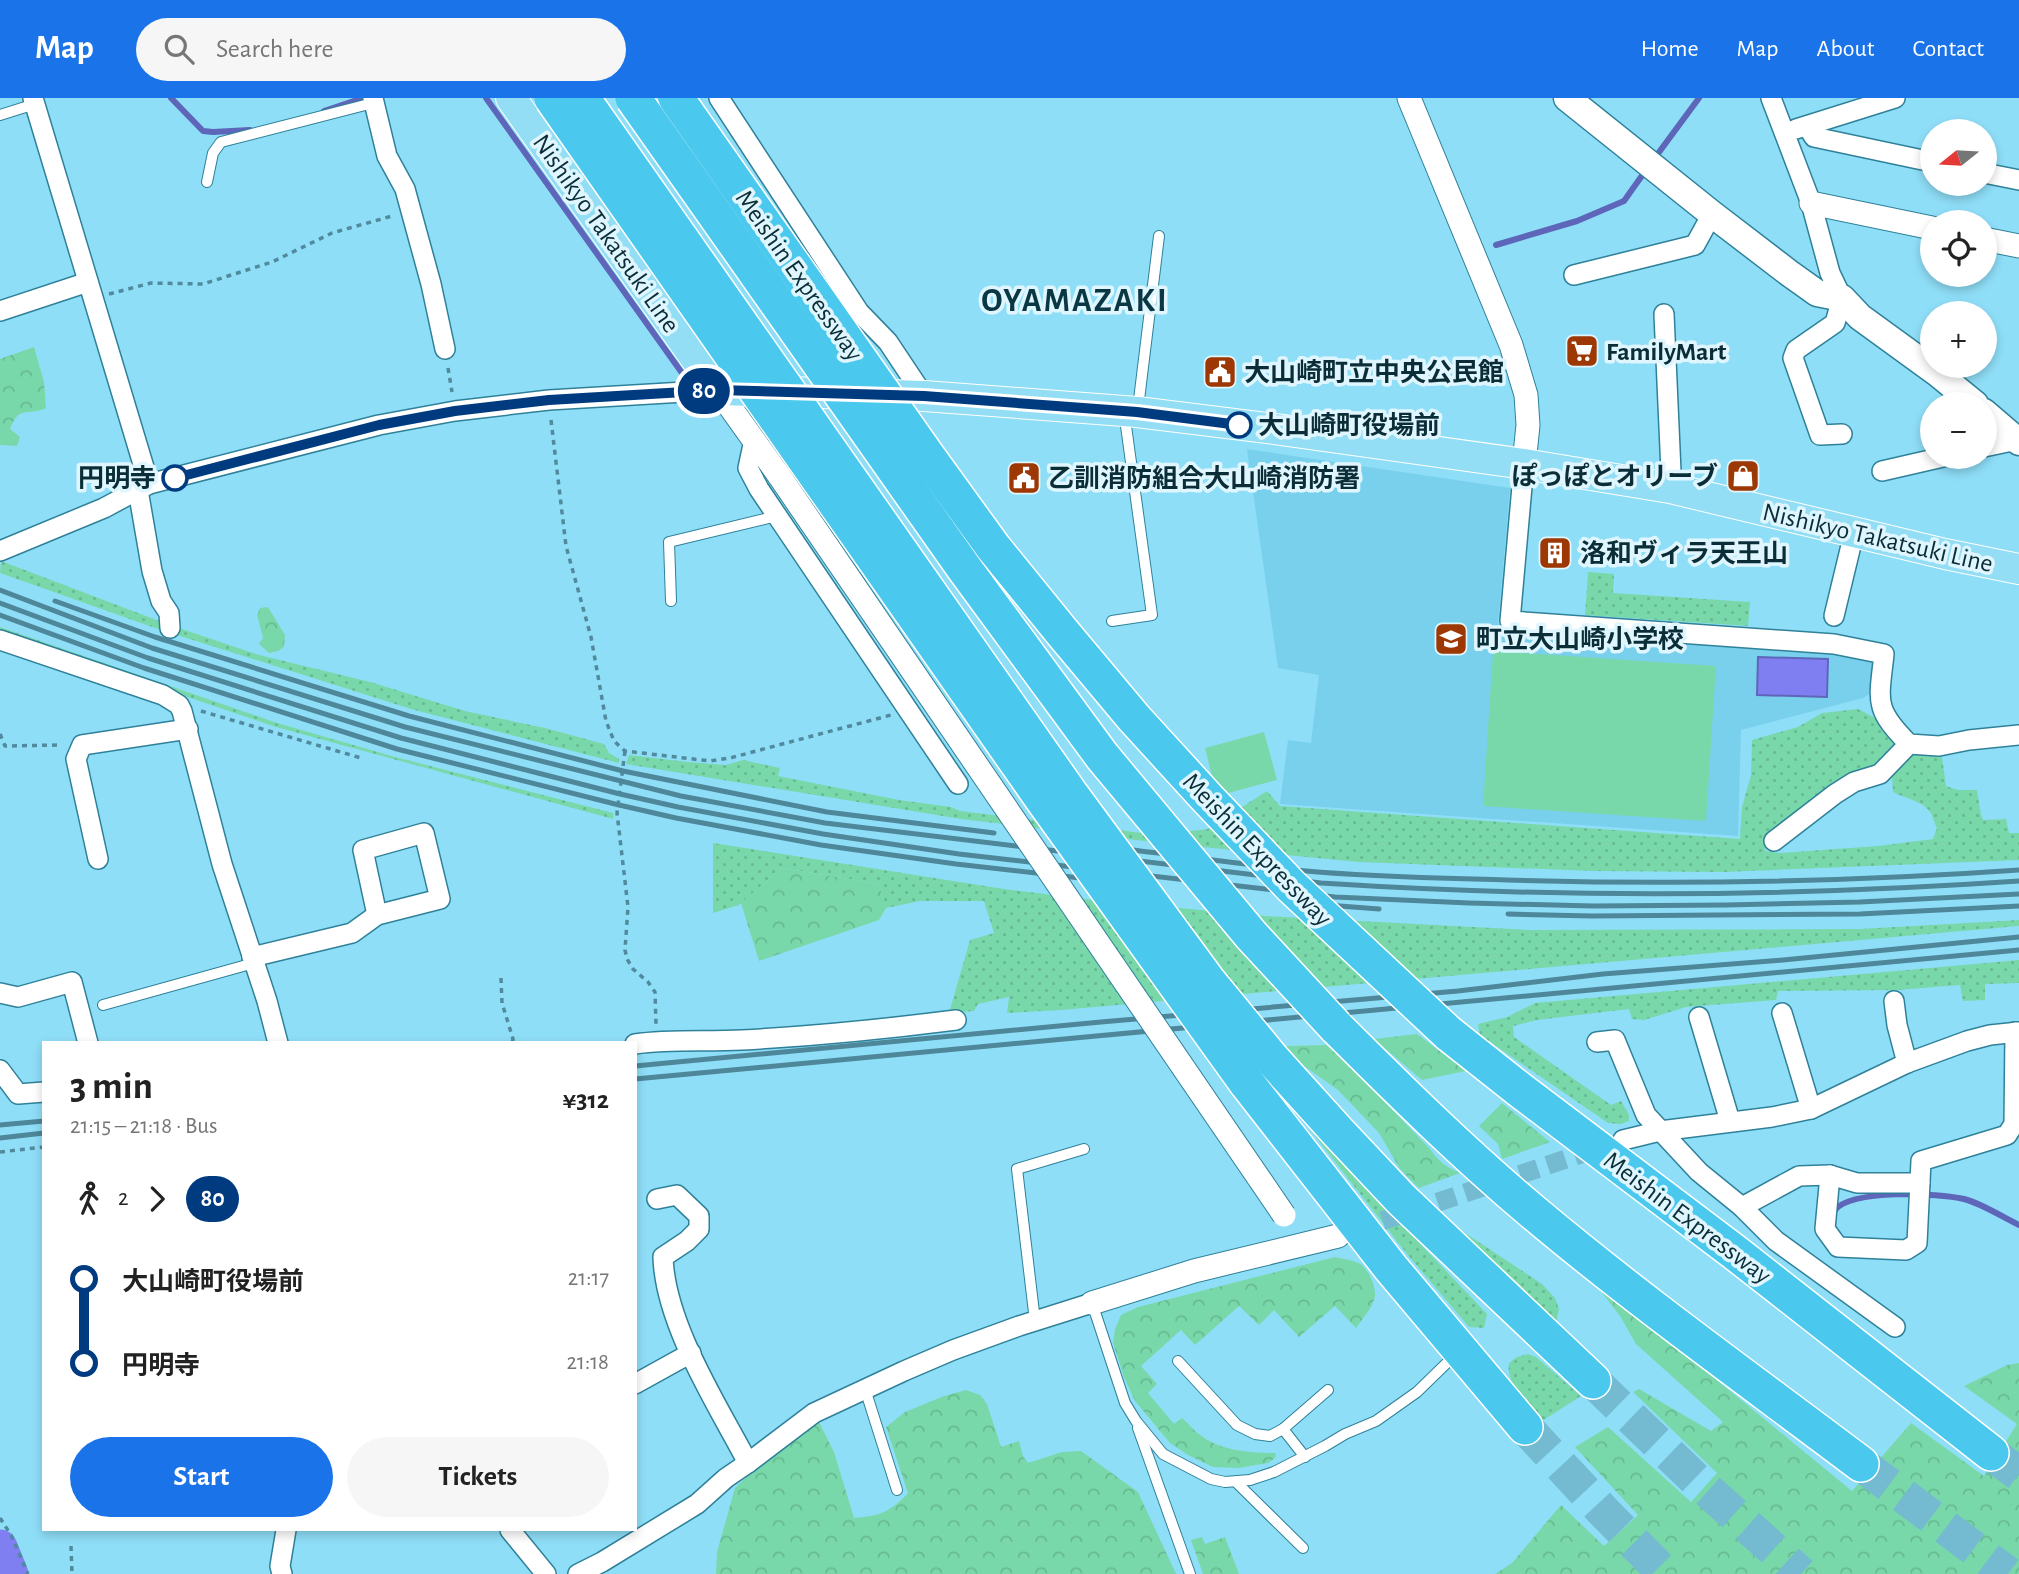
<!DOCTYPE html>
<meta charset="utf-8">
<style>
body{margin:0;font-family:"Alegreya Sans","Noto Sans JP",sans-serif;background:#f6f6f6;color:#222;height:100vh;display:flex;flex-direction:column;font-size:26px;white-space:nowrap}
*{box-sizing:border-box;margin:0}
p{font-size:23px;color:#767676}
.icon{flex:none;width:38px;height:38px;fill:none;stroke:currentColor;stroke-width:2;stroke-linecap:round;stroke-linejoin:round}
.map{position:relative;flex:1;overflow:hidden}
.sheet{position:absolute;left:42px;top:943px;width:595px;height:490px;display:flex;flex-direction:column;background:#fff;border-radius:0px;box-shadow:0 4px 10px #0003}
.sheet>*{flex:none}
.badge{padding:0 14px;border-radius:23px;font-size:24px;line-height:46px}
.needle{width:46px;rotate:252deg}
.fabs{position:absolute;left:1920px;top:21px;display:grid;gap:14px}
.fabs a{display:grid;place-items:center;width:77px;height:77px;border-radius:50%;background:#fff;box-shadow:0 4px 10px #0003;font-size:35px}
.map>.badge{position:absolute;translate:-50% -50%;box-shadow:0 0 0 4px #fff}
.legs{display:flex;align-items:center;gap:10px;height:77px;padding:0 28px;font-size:23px}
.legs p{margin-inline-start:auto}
.summary{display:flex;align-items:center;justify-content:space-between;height:119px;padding:0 28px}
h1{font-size:38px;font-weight:600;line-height:52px}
.primary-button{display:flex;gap:14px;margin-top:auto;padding:14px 28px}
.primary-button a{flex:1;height:80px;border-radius:42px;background:#1a73e8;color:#fff;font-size:28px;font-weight:600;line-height:80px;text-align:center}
.primary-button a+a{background:#f6f6f6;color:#222}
ul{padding:0 28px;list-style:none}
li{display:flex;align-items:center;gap:24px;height:84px;font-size:26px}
li i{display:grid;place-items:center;width:10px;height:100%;margin:0 9px;background:currentColor}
li i::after{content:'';width:18px;height:18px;margin:-9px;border:5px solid;border-radius:50%;background:#fff}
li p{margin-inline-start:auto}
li:first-child i{background:linear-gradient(#0000 50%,currentColor 0)}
li:last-child i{background:linear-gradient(currentColor 50%,#0000 0)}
header{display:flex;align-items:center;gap:42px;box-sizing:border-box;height:98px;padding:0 35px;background:#1a73e8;color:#fff}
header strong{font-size:33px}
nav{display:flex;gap:38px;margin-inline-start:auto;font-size:24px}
.search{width:490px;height:63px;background:#f6f6f6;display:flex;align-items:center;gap:18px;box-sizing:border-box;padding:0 24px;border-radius:38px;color:#767676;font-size:26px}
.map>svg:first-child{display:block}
.built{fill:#78d0ed}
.grass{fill:url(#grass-dots)}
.forest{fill:url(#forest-crowns)}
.pitch{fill:#79d8a9}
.water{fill:#807ff1;stroke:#5d66b9;stroke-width:2}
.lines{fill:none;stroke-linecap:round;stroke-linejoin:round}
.stream{stroke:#5d66b9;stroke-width:6}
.river{stroke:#807ff1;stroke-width:35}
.minor-tunnel{stroke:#74bbd1;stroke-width:19;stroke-dasharray:19 10;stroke-linecap:butt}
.motorway-tunnel{stroke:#74bbd1;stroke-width:35;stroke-dasharray:35 18;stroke-linecap:butt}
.service-casing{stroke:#2f8199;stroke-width:12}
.minor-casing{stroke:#2f8199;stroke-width:22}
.tertiary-casing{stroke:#2f8199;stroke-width:25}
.secondary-casing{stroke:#2f8199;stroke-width:29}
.primary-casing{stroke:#fff;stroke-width:32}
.motorway-casing{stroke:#fff;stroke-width:38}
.path{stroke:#508a9c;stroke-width:3.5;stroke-dasharray:5 5;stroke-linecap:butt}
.service{stroke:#fff;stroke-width:10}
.minor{stroke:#fff;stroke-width:19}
.tertiary{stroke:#fff;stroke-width:23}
.secondary{stroke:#fff;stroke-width:26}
.primary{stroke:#93def4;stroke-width:30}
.motorway{stroke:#4bc8ed;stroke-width:35}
.rail{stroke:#4e879a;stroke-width:5}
.tertiary-bridge-casing{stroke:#2f8199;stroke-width:25;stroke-linecap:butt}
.motorway-bridge-casing{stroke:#fff;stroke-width:38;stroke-linecap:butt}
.tertiary-bridge{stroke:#fff;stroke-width:23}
.motorway-bridge{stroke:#4bc8ed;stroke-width:35}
.line-1-casing{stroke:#fff;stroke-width:16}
.line-1{stroke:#003b80;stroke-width:10}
.stop-1-dot{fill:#fff;stroke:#003b80;stroke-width:3.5}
.labels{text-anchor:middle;stroke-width:7;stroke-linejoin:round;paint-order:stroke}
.street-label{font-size:26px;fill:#0a2d37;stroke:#e0f6fe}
.poi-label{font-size:26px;font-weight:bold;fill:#0a2d37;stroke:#e0f6fe;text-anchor:start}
.stop-label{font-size:26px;font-weight:bold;fill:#0a2d37;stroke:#e0f6fe;text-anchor:start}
.district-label{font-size:33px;font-weight:bold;letter-spacing:2px;fill:#0a3744;stroke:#e0f6fe}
</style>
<header>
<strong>Map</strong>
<div class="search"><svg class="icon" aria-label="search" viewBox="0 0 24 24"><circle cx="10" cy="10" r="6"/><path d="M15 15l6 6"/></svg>Search here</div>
<nav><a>Home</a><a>Map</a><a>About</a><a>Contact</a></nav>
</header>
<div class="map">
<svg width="2019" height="1476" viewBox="0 0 2019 1476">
<defs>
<pattern id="grass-dots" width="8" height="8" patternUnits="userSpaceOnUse" patternTransform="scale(1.75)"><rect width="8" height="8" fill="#79d8a9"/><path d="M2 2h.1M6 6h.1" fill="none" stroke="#67ba92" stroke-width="1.8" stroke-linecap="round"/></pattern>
<pattern id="forest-crowns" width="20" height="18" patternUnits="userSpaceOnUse" patternTransform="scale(1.75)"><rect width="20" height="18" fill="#79d8a9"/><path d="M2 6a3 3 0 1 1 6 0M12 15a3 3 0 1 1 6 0" fill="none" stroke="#67ba92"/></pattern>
</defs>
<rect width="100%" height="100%" fill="#8fdef8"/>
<polygon class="built" points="1247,351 1510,390 1498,526 1509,534 1837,551 1873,562 1873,594 1863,600 1741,632 1738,738 1280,706 1288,642 1311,645 1319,577 1278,570"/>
<g class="grass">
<polygon points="1,463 167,526 259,557 370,584 465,613 545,630 604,646 609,655 619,661 619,665 411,611 158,531 0,475"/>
<polygon points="1588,474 1614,476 1613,495 1750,504 1748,528 1585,517"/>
<polygon points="0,529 277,625 395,659 613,715 613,721 276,629 0,535"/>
<path d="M1858,611L1879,622L1896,643L1875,666L1850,676L1767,739L1765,753L1780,755L1878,748L1933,741L1937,730C1934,725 1933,718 1930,714C1923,703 1904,700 1893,694L1892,678L1911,655L1942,659L1946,688L1958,692H1977L1981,717L1983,722L2006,721L2009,735H2019V762L1724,774L1593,773L1359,764L1161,745L961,721L626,666L629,657L688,664L726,667L743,662L780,670L778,678L899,702L951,709L960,713L1159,737L1208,731L1267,693L1280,708L1740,741L1742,709L1751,677L1752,642L1798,629L1822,615Z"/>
<polygon points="713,745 1004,791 1093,802 1265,818 1529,832 1860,831 2019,822 2019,828 1061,912 1007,915 1009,899 978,906 974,913 949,915 970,842 994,835 984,803 920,803 886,810 879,786 782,770 739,807 713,815"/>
<polygon points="2019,862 2019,885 1985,886 1985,902 1963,903 1960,887 1898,892 1778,893 1776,902 1686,909 1644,922 1632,921 1629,911 1537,922 1513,928 1514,939 1611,1007 1621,1003 1629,1017 1629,1023 1621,1026 1608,1025 1480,937 1478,926 1507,919 1535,905"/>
<polygon points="1311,1033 1337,1058 1487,1216 1484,1230 1469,1229 1407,1156"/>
<polygon points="1456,1129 1542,1186 1555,1200 1559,1211 1556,1224"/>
<path d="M1528,1256L1536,1259L1581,1298L1542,1323C1529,1307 1505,1286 1509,1265L1517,1259Z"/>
</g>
<g class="forest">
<path d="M34,249L44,284L46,310C26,319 20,306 10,331L20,339L17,348L0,347V261Z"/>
<polygon points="268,509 285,537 284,549 278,553 269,555 259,546 263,540 257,517 260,510"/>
<polygon points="782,770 879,786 886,810 879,822 759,863 741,805"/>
<polygon points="1417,936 1466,973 1422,982 1374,941"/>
<path d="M1326,947L1339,956L1430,1051C1438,1063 1446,1069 1460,1075L1419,1090L1400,1071L1379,1035L1338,992L1304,968L1286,948Z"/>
<polygon points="1502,1005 1550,1044 1502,1061 1498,1046 1479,1028"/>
<path d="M1335,1159C1343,1161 1355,1162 1362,1167C1370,1175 1378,1192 1374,1202C1370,1213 1362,1221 1356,1230L1335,1208L1299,1239L1274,1212L1259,1227L1239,1208L1195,1247L1181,1232L1141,1268L1157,1286L1148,1295L1174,1326L1182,1320C1188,1325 1193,1332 1199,1336C1219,1353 1251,1355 1276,1355L1275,1360L1268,1365L1239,1370L1213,1369L1188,1357L1170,1345L1135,1303L1124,1279L1113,1245L1115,1231L1121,1217L1138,1209Z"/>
<polygon points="1600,1192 1668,1242 1852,1393 1911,1325 1984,1378 2017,1326 1964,1288 2007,1267 2019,1265 2019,1476 1495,1476 1512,1465 1561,1407 1604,1448 1638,1417 1575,1349 1608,1329 1691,1404 1717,1375 1633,1294 1639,1291 1711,1333 1723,1324 1636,1246 1620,1218"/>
<path d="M966,1292L980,1297L987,1306L1001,1349L1019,1343L1023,1358L1028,1365L1062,1354L1081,1353L1138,1394L1176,1476H716L717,1454L735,1390L754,1372L819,1324L834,1354L854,1420C880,1418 890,1414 908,1395L886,1329L905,1314L944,1298Z"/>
<polygon points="1202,1439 1205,1446 1225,1439 1239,1476 1203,1476 1191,1442"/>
</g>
<g class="pitch">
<polygon points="1493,553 1716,568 1706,723 1483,708"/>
<polygon points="1264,634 1277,682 1217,698 1205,650"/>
</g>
<polygon class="water" points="1758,559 1828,561 1827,599 1757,597"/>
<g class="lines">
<g class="stream">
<polyline points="171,0 203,33 213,34 250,32"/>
<polyline points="486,0 687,282"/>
<polyline points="324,13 363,0"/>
<polyline points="1654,61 1699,0"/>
<polyline points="1496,147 1577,123 1624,103 1646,72"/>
<path d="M1835,1112C1852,1091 1938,1095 1964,1101C1983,1106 2002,1119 2019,1127"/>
</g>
<polyline class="river" points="0,1449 11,1476"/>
<polyline class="minor-tunnel" points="1355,1132 1602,1049"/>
<g class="motorway-tunnel">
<polyline points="1593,1283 1696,1382 1801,1476"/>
<polyline points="1525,1329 1602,1412 1665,1476"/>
<polyline points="1991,1355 2019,1376"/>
<polyline points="1861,1366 2008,1476"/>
</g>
<defs>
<g id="service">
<polyline points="0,17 35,6"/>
<polyline points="207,84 213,55 221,44 373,5"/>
<polyline points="1138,310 1159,138"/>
<polyline points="671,503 669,444 777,418"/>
<polyline points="1112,523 1152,517 1126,328 1127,318"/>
<polyline points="103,907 254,865"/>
<polyline points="1092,1205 1125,1305 1136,1323 1163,1356 1211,1381 1225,1384 1250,1382 1274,1374 1325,1348 1345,1336 1376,1323 1417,1294 1456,1256"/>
<polyline points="1035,1223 1017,1071 1084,1051"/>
<polyline points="1178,1263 1237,1327 1255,1336 1270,1338 1283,1331"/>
<polyline points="865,1291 897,1392"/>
<polyline points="1138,1330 1190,1476"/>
<polyline points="1305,1359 1283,1331 1328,1292"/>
<polyline points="1236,1384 1303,1450"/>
</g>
<g id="minor">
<polyline points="33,0 149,386"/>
<polyline points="373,0 387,58 405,91 431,186 445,251"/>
<polyline points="719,0 859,214 888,244 924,298"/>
<polyline points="1771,0 1811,105 1830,175 1842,200 1835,225 1796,252 1793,260 1820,337 1842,336"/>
<polyline points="1807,28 1814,39 1932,64"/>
<polyline points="1796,31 1895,0"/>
<polyline points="1984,75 2019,82"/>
<polyline points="1574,177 1695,147 1712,116"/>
<polyline points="0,213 88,184"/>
<polyline points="1664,216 1671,374 1670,390"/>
<polyline points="754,342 748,370 759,391 958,686"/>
<polyline points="1984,349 2017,342"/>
<path d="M1524,366L1510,523L1834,546L1884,556C1879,603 1873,610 1909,646L1939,648L1969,642L2019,637"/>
<polyline points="1882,373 1943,359"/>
<polyline points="138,392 152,473 161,503 169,515 170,530"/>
<polyline points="0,453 104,410 149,386 379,327 455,313 549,302 718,292"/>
<polyline points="1834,518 1854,435"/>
<polyline points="0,542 163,597 179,607 182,613 222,766 267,903 278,945"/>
<polyline points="1774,743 1835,696 1854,684 1880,676 1909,646"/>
<polyline points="98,761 76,661 82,647 188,631"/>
<polyline points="252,859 352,835 377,817 440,801 424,735 363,752 377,817"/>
<polyline points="0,895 18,899 72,884 88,945"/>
<polyline points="1894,903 1897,927 1907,965"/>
<polyline points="1782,915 1811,1011"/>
<polyline points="1699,919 1730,1023"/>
<polyline points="1597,944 1615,942 1646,1017 1699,1074 1742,1109 1776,1143 1895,1229"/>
<path d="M635,946C671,941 707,944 742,942C814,938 885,931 956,922"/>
<polyline points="0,972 18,996 44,994"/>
<polyline points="1623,1042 1660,1033 1772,1019 1811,1011 1907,965 1967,943 1990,937 2019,934"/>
<polyline points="1830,1077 1825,1131 1838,1149 1906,1152 1917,1145 1921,1063 2007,1037 2014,1026 2015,934"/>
<path d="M657,1101L677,1097L699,1118V1131L687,1143L663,1159C665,1226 717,1306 748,1365"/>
<polyline points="1742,1109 1799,1078 1830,1077 1857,1085 1920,1085"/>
<polyline points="635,1286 691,1255"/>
<polyline points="510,1432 546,1476"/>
<polyline points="282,1476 280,1468 286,1432"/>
<polyline points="578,1476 602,1464 697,1406 726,1380 748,1365 814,1315 904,1273 953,1252 1019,1228 1092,1205"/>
</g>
<g id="tertiary">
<polyline points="1409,0 1511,247 1526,297 1528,327 1524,366"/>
<polyline points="1811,105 1932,130"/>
<polyline points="1984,141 2019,148"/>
<polyline points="718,292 780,379"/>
<polyline points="1092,1205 1194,1173 1338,1138"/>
</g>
<g id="secondary">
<polyline points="1567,0 1712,116 1789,175 1817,195 1842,200 1860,219 1937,275 1975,306"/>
<polyline points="1984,314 2019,344"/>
</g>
<polyline id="primary" points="511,0 718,292 924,298 1137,314 1275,331 1524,366 1670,390 1945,456 2019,471"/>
<g id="motorway">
<path d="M1336,929C1400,993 1464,1056 1533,1114C1639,1203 1751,1283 1861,1366"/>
<polyline points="1448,935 1520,992 1733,1153 1991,1355"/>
<polyline points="1272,961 1338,1034 1401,1101 1593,1283"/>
<polyline points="1246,984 1391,1170 1525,1329"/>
</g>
</defs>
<use href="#service" class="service-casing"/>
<use href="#minor" class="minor-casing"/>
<use href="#tertiary" class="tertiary-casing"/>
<use href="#secondary" class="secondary-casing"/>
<use href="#primary" class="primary-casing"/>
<use href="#motorway" class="motorway-casing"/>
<g class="path">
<polyline points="109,196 151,185 203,186 272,164 332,135 392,118"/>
<polyline points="448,270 452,294"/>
<polyline points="551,322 566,448 591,539 606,623 614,643 625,653 710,663 730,660 891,617"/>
<polyline points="201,613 361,660"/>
<polyline points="0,636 5,648 62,647"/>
<polyline points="625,653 617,715 628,809 625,852 627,861 633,871 648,884 655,894 656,927"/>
<polyline points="501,880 502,905 513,941 512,945"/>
<polyline points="0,1054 44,1049"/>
<polyline points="0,1420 11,1437 28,1476"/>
<polyline points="71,1448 72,1476"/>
</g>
<use href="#service" class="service"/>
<use href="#minor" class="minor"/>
<use href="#tertiary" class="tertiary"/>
<use href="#secondary" class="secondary"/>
<use href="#primary" class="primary"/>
<use href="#motorway" class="motorway"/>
<g class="rail">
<path d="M0,492L152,550L405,629L681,698L825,725L1321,785C1553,800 1787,799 2019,783"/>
<polyline points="55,503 155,539 409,618 623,673 827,714 994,735"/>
<polyline points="0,505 148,560 401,640 620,696 678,709 823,736 959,756 1335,799 1469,805 1593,808 1726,807 1860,804 2019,796"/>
<polyline points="0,517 144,570 397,651 619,707 676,720 821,747 956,766 1080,780"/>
<path d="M1133,752C1191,759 1248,767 1306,773C1373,779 1440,780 1507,782C1677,787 1849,784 2019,772"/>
<polyline points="1327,807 1379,811"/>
<polyline points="1508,816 1592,818 1860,816 2019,808"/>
<polyline points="635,968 1101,924 1458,893 1603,876 1783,862 2019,839"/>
<polyline points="635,981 2019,852"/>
<polyline points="0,1027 44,1023"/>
<polyline points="0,1040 44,1035"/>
</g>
<defs>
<polyline id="tertiary-bridge" points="780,379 1284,1117"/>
<g id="motorway-bridge">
<polyline points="552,0 1044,703 1246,984"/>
<polyline points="582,0 1069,694 1208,883 1272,961"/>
<polyline points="633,0 964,470 1102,658 1251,837 1336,929"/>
<polyline points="676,0 925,355 993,449 1062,534 1134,620 1208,701 1291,788 1448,935"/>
</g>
</defs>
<use href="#tertiary-bridge" class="tertiary-bridge-casing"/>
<use href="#motorway-bridge" class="motorway-bridge-casing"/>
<use href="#tertiary-bridge" class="tertiary-bridge"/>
<use href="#motorway-bridge" class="motorway-bridge"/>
</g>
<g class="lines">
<defs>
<polyline id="line-1" points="175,380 379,327 455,313 549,302 718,292 924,298 1137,314 1239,327"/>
</defs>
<use href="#line-1" class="line-1-casing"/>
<use href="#line-1" class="line-1"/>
</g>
<defs>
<symbol id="supermarket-square" viewBox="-11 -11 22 22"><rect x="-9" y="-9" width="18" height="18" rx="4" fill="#9d3804" stroke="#e0f6fe"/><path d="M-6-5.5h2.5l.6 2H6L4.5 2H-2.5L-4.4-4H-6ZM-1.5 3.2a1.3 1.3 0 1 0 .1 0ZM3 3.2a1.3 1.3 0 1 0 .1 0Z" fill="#fff"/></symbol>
<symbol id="civic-square" viewBox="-11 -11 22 22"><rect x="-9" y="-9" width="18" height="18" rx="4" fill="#9d3804" stroke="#e0f6fe"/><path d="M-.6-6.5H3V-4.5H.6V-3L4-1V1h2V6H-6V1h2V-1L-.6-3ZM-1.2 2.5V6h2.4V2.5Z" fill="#fff"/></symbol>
<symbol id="shop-square" viewBox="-11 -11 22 22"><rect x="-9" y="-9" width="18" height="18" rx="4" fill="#9d3804" stroke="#e0f6fe"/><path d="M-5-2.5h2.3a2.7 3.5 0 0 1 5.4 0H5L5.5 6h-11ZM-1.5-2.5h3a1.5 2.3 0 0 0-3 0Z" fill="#fff"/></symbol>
<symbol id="building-square" viewBox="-11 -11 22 22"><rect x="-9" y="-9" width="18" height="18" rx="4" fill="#9d3804" stroke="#e0f6fe"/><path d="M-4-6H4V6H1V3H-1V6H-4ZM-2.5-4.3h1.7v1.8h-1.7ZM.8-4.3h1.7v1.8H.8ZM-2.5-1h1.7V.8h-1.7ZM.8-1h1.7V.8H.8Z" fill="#fff"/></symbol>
<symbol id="school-square" viewBox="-11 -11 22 22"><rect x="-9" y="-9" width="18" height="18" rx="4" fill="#9d3804" stroke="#e0f6fe"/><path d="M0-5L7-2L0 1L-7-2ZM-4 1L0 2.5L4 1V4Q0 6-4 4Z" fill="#fff"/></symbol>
</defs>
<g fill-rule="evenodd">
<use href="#supermarket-square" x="1563" y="234" width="38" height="38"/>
<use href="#civic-square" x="1201" y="255" width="38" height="38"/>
<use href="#shop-square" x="1724" y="359" width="38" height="38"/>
<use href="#civic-square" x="1005" y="361" width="38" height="38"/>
<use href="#building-square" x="1536" y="436" width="38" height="38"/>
<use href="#school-square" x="1432" y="522" width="38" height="38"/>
</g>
<g class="stop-1-dot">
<circle cx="1239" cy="327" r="12"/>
<circle cx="175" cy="380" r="12"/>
</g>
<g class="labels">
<g class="street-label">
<text transform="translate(607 135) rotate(55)" y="9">Nishikyo Takatsuki Line</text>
<text transform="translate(800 177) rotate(55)" y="9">Meishin Expressway</text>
<text transform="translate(1878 439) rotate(13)" y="9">Nishikyo Takatsuki Line</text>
<text transform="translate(1258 751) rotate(46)" y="9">Meishin Expressway</text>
<text transform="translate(1688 1119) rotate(37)" y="9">Meishin Expressway</text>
</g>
<g class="poi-label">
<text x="1606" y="262">FamilyMart</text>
<text x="1244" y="283">大山崎町立中央公民館</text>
<text x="1718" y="387" text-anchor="end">ぽっぽとオリーブ</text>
<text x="1048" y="389">乙訓消防組合大山崎消防署</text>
<text x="1580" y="464">洛和ヴィラ天王山</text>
<text x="1476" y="550">町立大山崎小学校</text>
</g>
<g class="stop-label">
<text x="1258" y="336">大山崎町役場前</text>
<text x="156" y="389" text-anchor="end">円明寺</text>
</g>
<g class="district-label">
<text x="1075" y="213">OYAMAZAKI</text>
</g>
</g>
</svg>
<div class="fabs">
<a><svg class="needle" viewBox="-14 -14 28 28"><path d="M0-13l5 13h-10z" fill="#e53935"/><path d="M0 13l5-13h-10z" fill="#767676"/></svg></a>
<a><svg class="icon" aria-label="locate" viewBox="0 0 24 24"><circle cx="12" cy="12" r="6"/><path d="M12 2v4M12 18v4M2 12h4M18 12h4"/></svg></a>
<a>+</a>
<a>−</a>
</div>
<b class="badge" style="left:704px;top:293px;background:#003b80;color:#fff">80</b>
<section class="sheet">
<div class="summary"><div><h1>3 min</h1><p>21:15 – 21:18 · Bus</p></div><b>¥312</b></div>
<div class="legs"><svg class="icon" aria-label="walk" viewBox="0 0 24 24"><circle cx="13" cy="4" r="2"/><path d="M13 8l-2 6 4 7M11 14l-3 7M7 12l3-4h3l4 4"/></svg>2<svg class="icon" aria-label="forward" viewBox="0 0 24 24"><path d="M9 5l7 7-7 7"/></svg><b class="badge" style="background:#003b80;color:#fff">80</b></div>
<ul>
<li><i style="color:#003b80"></i><b>大山崎町役場前</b><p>21:17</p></li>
<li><i style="color:#003b80"></i><b>円明寺</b><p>21:18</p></li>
</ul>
<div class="primary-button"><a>Start</a><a>Tickets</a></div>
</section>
</div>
